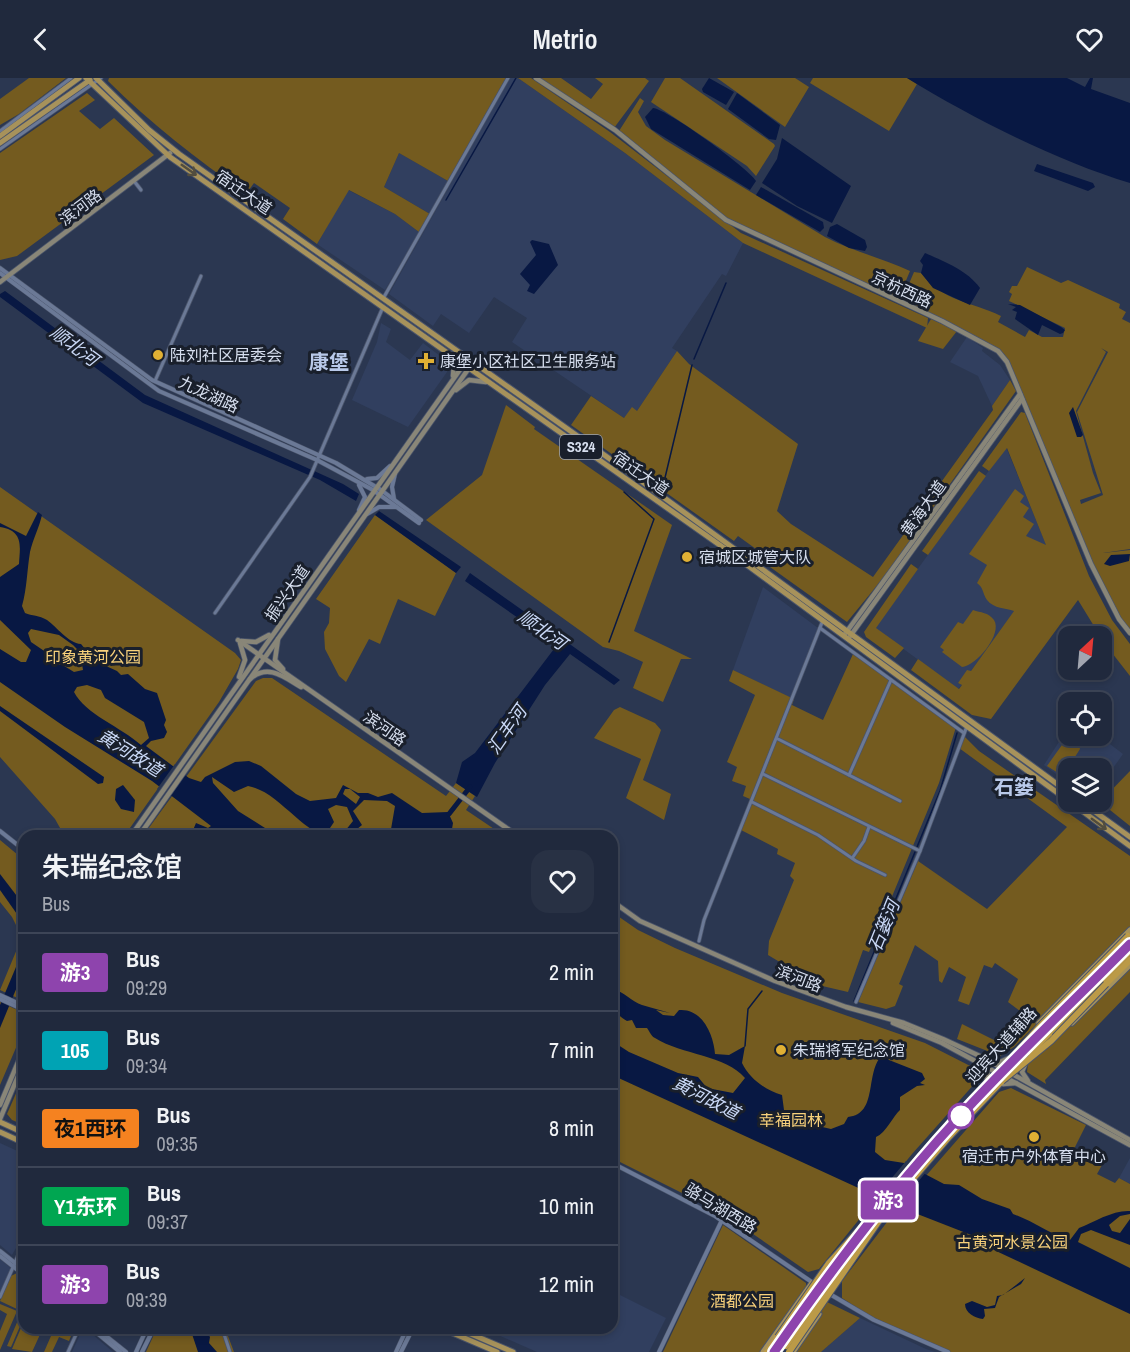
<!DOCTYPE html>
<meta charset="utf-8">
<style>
body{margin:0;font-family:"Archivo Narrow","Noto Sans SC",sans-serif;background:#283144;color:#f1f3f6;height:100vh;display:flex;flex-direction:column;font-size:22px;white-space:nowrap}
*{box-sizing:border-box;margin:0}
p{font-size:20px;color:#a2a6b0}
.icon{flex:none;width:33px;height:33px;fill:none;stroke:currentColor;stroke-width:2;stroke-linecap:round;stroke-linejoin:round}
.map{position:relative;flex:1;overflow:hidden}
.drawer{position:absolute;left:18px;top:752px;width:600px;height:504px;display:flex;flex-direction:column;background:#20293d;border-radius:18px;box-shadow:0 3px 9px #0003,0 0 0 2px #3d4557}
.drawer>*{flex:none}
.badge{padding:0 12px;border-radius:4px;font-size:21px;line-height:39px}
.needle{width:39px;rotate:26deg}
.buttons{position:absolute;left:1058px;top:548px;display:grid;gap:12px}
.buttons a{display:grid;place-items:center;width:54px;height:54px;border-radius:12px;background:#20293d;box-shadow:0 3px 9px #0003,0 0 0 2px #3d4557;font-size:30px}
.map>.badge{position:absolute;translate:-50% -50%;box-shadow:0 0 0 3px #fff}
.round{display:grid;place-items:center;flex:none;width:63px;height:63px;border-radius:18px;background:#283144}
.summary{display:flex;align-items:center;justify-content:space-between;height:102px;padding:0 24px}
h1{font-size:28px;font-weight:600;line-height:45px}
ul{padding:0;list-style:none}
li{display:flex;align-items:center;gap:18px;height:78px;padding:0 24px;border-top:2px solid #3d4557}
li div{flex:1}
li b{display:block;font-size:22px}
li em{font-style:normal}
li .badge{min-width:66px;font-weight:700;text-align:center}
header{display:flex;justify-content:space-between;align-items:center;height:78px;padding:0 24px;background:#20293d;font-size:27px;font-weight:600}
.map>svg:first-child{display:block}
.built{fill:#313f5f}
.green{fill:#745b1f;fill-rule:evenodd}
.water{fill:#081843;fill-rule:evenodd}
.pier{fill:#2b3751}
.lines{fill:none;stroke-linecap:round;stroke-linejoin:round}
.stream{stroke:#081843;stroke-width:1.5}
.river{stroke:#081843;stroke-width:5}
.minor-casing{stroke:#4a546a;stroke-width:4.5}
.tertiary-casing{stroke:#4a546a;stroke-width:5}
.secondary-casing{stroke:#4a546a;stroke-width:6}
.primary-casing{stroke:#4a546a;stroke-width:7}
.trunk-casing{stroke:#4a546a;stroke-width:8}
.minor{stroke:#6b7996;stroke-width:3}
.tertiary{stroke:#6b7996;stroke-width:4}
.secondary{stroke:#898678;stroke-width:4.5}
.primary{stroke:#a7925b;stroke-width:5}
.trunk{stroke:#bb9a47;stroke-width:6}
.trunk-bridge-casing{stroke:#4a546a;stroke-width:8;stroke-linecap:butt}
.trunk-bridge{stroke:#bb9a47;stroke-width:6}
.oneway{stroke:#524d3e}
.line-casing{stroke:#fff;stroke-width:14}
.line{stroke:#8e44ad;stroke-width:9}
.poi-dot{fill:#e0b034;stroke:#191f2b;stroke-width:2}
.stop-dot{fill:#fff;stroke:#8e44ad;stroke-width:3}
.labels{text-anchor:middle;stroke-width:6;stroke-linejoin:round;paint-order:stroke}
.shield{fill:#191f2b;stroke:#9da5b4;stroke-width:1.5}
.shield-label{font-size:15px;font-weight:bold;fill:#d6deee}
.street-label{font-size:16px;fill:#d6deee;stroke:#191f2b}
.poi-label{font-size:16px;fill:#d6deee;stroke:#191f2b;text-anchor:start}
.park-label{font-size:16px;fill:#f8d17b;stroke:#191f2b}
.water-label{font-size:18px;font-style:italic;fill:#cad9f7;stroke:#191f2b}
.quarter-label{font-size:20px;font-weight:bold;fill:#b9c9e9;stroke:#191f2b}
</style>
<header><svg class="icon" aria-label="back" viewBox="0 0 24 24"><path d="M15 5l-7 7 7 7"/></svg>Metrio<svg class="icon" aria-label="heart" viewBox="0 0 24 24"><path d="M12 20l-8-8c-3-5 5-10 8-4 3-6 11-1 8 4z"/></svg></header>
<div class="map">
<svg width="1130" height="1274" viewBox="0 0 1130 1274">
<rect width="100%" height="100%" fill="#2b3751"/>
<g class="built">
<polygon points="510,0 518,0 625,75 743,165 726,198 722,196 672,270 677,273 637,333 624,340 512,264 527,240 494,219 469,255 441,236 433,248 389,216"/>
<polygon points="399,75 448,103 430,136 384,109"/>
<polygon points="348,112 395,136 419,154 385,212 317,166"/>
<polygon points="381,245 391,251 386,264 410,282 423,265 444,281 447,287 447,294 408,349 352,322 377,264"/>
<polygon points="967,259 983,270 982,273 1000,287 1010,302 992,328 978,298 950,284"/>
<polygon points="1006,369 1052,481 971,593 958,605 962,607 958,611 875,550"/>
<polygon points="763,509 818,550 791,620 733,592"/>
<polygon points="1068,650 1068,657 1098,657 1123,676 1101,707 1101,690 1068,690 1068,705 1044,687"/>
<polygon points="0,1065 24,1076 24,1156 12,1177 0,1167"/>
<polygon points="1130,1080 1130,1106 1119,1100"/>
<polygon points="0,1181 11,1190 0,1215"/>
<polygon points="612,1213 666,1240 649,1274 537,1274 482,1250 612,1250"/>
<polygon points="860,1240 926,1271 935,1274 821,1274"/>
<polygon points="83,1250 85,1250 113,1274 72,1274"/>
</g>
<g class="green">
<polygon points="29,0 66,0 19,36 0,47 0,21"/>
<path d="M109,0H506L448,103L399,75L384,109L430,136L419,154L395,136L349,112L317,166L283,141L290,130L254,105L246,116C197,81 150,45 108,3Z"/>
<polygon points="518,0 531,0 610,54 741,155 928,240 927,250 743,165 625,75"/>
<polygon points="539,0 561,0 591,21 603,6 595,0 645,0 649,3 614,50"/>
<polygon points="665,0 680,0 774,66 775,68 756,98 747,88 651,24"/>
<polygon points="717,0 795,0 809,9 785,49"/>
<polygon points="813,0 907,0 917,6 889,53 810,5"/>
<polygon points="87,15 95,22 79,33 100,51 114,40 154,77 17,178 0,182 0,75"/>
<path d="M640,20L644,23L638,34L646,48L665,62L825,159C852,173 882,180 910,193L902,212L905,215L914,194L921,195C944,224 970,223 1001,238L998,244L1025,259L1029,252L1042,259H1063L1065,250L1009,223L1012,216L1009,214L1012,208H1017L1027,189L1061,205L1068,202L1120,226L1119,230L1126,234L1122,241L1130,245V471L1103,475L1130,472V553L1122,542L1090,480L1004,276L963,252L723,138L619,53ZM1101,270L1108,274L1077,334L1103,417L1081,426L1080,422L1101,415L1093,395L1076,333L1106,274Z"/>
<polygon points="931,241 957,253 943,271 918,263"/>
<polygon points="677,273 689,286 798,366 777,433 791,446 873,499 993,332 992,328 1010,302 1016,313 884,499 847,544 763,484 767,479 738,458 734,463 571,347 591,318 624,340 632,329 637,333"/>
<polygon points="506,327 535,349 534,351 672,447 634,553 692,581 681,581 663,624 633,610 643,584 619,573 603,569 426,442 482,397"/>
<path d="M1021,334L1025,335L1089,498L1112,542L1130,566V598L1105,566L1078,522L991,641L972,637L911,592L918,581L959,611L962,607L958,605L967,592L971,593L1014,533C1006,530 994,531 987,522C982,515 984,510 977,505L987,487L969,476L1015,411L1024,418L1020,424L1029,430L1023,439L1034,446L1026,458L1046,467L1007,370L989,393L982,388Z"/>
<polygon points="979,393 986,398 928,477 922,473"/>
<polygon points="0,409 235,575 241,582 238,591 219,624 125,757 64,757 55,741 0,679"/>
<polygon points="375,437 456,495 435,538 398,521 380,566 369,561 346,604 339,598 325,571 324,554 329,545 330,530 316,521"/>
<polygon points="911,486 918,491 876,550 904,570 895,580 866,559 864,554"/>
<path d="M973,532C981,535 988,534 994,542C1003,556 976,588 962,589L942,574L944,572L940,569L958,544L963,546Z"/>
<polygon points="853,576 956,649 939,705 869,874 863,872 848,914 818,907 768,877 769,863 794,802 790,798 795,785 777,776 778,771 739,751 750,721 743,718 746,708 732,703 737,689 727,684 755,617 729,603 733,592 794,621 792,627 823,642"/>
<polygon points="263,600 272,600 446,718 456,705 475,718 466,732 503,757 143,758 256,603"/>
<polygon points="620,629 655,645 661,652 643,702 671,716 664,742 626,720 641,681 594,660 614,632"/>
<polygon points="1069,657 1071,657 1070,661 1078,664 1080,671 1066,693 1058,695 1047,688"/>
<polygon points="964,658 979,673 1130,778 1130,852 1014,969 1000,978 957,961 962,946 994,962 1020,933 1008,924 1018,901 995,885 992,890 984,887 969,927 958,923 966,899 949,889 942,905 939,903 938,883 915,867 899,906 903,908 895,928 886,931 858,924 918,783 987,831 1067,749 959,670"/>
<polygon points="1130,693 1130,748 1100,724"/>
<polygon points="0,762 24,782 24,923 0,912 22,859 12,839 0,824"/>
<polygon points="612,834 638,852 675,870 782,915 925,965 984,995 912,1076 819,1191 808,1194 724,1136 612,1080"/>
<polygon points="1130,883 1130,914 1049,998 1045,1002 1046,1006 1027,994 1028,985"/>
<polygon points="0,924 24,935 24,951 0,1007"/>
<polygon points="24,997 24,1047 12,1042 7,1036"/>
<polygon points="1011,1010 1086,1047 1074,1071 1102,1087 1097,1096 1115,1105 1119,1100 1130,1106 1130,1274 948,1274 868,1237 842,1220 842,1203 897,1131 999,1014"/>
<polygon points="723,1147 806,1205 806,1218 768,1274 663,1274"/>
<polygon points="17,1195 24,1201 24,1219 19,1232 0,1223 11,1198"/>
<polygon points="827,1224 860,1240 821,1274 790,1274"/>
<polygon points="0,1226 17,1233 0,1272 0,1253 7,1236 0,1232"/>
<polygon points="21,1235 24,1239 11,1269 7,1268"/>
<polygon points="24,1243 24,1250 43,1250 32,1274 12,1271"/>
<polygon points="157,1250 225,1250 234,1274 146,1274"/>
<polygon points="54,1251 71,1258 69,1263 59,1259 52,1274 44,1274"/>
</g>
<g class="water">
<polygon points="709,0 734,14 726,27 703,14 702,11"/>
<path d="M907,0H1067L1085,9L1090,0H1093L1091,11L1130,25V105C1057,83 972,40 907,0Z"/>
<polygon points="737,15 780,47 776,62 769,61 728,31"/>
<path d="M653,30C667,31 748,90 756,103L750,112L651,51L645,39Z"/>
<polygon points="782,60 851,108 832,145 797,128 762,105 777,81"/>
<polygon points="1037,86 1093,105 1095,109 1088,113 1034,93"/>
<polygon points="761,109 823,144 824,150 820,154 756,117"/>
<polygon points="837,146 865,162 867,169 865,173 849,170 827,158 830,149"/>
<polygon points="532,162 549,166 558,187 534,216 527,213 530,207 520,196 536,177 530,164"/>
<path d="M925,175C945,184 967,192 980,210L970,227L933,210L921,195L923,187L920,183Z"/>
<polygon points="5,213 145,317 343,406 359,416 356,423 320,402 143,325 0,219 0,216"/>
<polygon points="1008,226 1020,227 1061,249 1065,252 1063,255 1060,256 1042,247 1038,257 1015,241 1017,234 1012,232 1016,229"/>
<polygon points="1073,329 1083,357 1081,359 1077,359 1069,335"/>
<polygon points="379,433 461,489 456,495 375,437"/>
<path d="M38,434L42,437C39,450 33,461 30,474C27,492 27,510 22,528L25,535C32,538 39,537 47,542C57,549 68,565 81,566L95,583L117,593L121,597L128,596L145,611L157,615L166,642L164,647L167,654L164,660L151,663L146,668L189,700L201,704L205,699L235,684L249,683L261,688L296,716L310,723L336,720L343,707L358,715H368L378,719L392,715L422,735L448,734L453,745L451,757H390L395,728L387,723L364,722L353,733L362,747C316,787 289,715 248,708L234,714L212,699L213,705L238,733L276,757L218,758L212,755L191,757L196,745L208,750L211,748L152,703L65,649L0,604V571L21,584H26L31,572L0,542V499L19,486C20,468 24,453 0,449V445L26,458ZM31,551L59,557L73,567L80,574L83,592L74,594L61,586L59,587L52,581L53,579L31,564L28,555ZM87,607L101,612L105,620L144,644L149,660L141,667C121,649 85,636 74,614L77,609ZM345,711H350L360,719L356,726L343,716ZM336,727L347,729L353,743L345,753L333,757L328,753L334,744L328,731Z"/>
<polygon points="1130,476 1129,483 1110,488 1104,486 1111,477"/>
<polygon points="470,495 620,602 614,607 570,576 545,607 495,685 477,719 456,705 462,684 475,675 557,567 465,503"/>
<polygon points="0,628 104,699 103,705 98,706 0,633"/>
<polygon points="123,707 135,722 134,734 121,731 115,722 116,711"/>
<polygon points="0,796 23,826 24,846 0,812"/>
<polygon points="24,870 24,892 0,950 0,927"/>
<path d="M612,911C624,913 632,924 642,927C651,930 661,932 670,935L656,932L663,937L674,938L679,932C704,930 714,960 715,976L729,977L745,968L742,985C750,1001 765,1012 782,1017L784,1032L795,1040H804L805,1045L831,1051L844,1046L848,1039C879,1036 864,994 883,976L889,982L922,995L925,1001L920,1005L925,1007L917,1008L900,1019V1032C893,1038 886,1055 876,1059L875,1074L885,1082L904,1085L944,1106L959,1107L982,1121L1010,1131L1013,1136C1033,1143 1049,1156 1070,1162L1079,1150C1094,1144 1113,1132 1130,1133V1136L1120,1138L1109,1147L1112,1153L1120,1155L1130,1141V1167L1091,1152L1081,1156L1078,1164L1130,1190V1236L994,1172L984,1162L902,1130L612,997V963L629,974L678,995L698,999L707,1010L733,1015L745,1000C726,977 682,977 655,960C651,958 650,954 647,950H636L632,942L627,943C612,934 612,928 612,911Z"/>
<path d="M1025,1200L1021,1206L999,1219L995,1230L984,1231L985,1238L983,1241C975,1240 965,1235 965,1226L972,1223L987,1229L995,1227L997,1218L1003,1217Z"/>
<polygon points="190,1250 204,1250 210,1259 209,1265 217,1274 198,1274"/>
</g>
<g class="pier">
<polygon points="175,686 187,694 169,719 157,711"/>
<polygon points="906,1083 927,1093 896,1130 875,1120"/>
</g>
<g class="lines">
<g class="stream">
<polyline points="446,122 516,0"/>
<polyline points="694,281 726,205"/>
<polyline points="663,408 692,287"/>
<polyline points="609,564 654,441 624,414"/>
<polyline points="917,769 940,713 957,655"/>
<polyline points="776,895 778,893"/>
<polyline points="854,923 915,774"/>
<polyline points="745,968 748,931 762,913"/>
</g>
<polyline class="river" points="449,736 470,709"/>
<defs>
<g id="minor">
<polyline points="0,53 71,0"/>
<polyline points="0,71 101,0"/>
<polyline points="134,103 141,112"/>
<polyline points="384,219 508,0"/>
<polyline points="155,303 201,198"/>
<polyline points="215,535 310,399 383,229"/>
<polyline points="820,550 964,655"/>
<polyline points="778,661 900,723"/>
<polyline points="763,696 920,773 967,648"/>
<polyline points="849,697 891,602"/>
<polyline points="752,724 818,757 856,783 885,797"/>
<polyline points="853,779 864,763 869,749"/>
<polyline points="699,863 704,842 823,542"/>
<polyline points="856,924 920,773"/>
<polyline points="0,1219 24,1164"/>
<polyline points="222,1250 230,1274"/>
<polyline points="68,1274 79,1250"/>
</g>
<g id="tertiary">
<polyline points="0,190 152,302 336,385 381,412 421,442"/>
<polyline points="0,195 159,313 317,382 373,412 419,445"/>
<polyline points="367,401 377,400 390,388"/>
<polyline points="394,421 392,409 395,396"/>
<polyline points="359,432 365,419 359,407"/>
<polyline points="367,436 379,429 396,429"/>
<polyline points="0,753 24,772"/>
<polyline points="0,917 24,928"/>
<polyline points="0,921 24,932"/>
<polyline points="612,1085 715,1138 822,1211"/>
<polyline points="0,1173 24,1192"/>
<polyline points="0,1178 24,1197"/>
<polyline points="828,1215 874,1242 948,1274"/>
<polyline points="91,1250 120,1274"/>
<polyline points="96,1250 126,1274"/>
<polyline points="136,1274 147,1250"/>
<polyline points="142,1274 154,1250"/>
<polyline points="396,1274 407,1250"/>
<polyline points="401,1274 413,1250"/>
<polyline points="659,1274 722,1142"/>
</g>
<g id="secondary">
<polyline points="536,0 615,52 726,142 942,243 998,273 1007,284 1091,486 1119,541 1130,555"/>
<polyline points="0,204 170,75"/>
<polyline points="447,276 454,286 453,298"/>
<polyline points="456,312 469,302 486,304"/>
<polyline points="845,556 1020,316"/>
<polyline points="278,561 275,582 283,591"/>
<polyline points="848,561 1022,321"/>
<polyline points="238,562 518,758"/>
<polyline points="241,563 256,564 269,557"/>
<polyline points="239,599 245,582 240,565"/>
<path d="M250,601C268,585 284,599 301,609"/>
<polyline points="131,758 464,286"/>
<polyline points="139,758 469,290"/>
<polyline points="612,823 640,843 775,903 846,929 904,945 943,961 984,980 1130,1062"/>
<polyline points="893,945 942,965 1130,1067"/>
<polyline points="991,982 1000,984 1009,980"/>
<polyline points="1026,984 1022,994 1028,1003"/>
<polyline points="984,989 988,997 986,1005"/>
<polyline points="1003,1006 1016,1005"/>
<polyline points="0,1027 24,970"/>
<polyline points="0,1041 24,984"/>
</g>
<g id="primary">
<polyline points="86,0 170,79 724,470 1130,768"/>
<polyline points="96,0 149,52 179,76 648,408 1068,714"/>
<polyline points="0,58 79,0"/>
<polyline points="0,65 90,2"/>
<polyline points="1080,723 1130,759"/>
<polyline points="1039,945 1130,852"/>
<polyline points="1072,945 1130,887"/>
<polyline points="0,1044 24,1055"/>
<polyline points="0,1054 24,1065"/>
<polyline points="868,1138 985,1006"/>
<polyline points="883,1141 898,1123"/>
<polyline points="441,1250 497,1274"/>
<polyline points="457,1250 513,1274"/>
<polyline points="763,1274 812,1205"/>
<polyline points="793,1274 819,1236"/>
</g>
<g id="trunk">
<polyline points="1106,906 1130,882"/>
<polyline points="1044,953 1130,866"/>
<polyline points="1049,956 1130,874"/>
<polyline points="900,1107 969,1029"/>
<polyline points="887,1131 948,1060 1002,1003"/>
<polyline points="767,1274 778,1259"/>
</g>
</defs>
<use href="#minor" class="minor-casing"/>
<use href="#tertiary" class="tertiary-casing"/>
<use href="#secondary" class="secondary-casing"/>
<use href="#primary" class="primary-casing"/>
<use href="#trunk" class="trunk-casing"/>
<use href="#minor" class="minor"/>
<use href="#tertiary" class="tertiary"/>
<use href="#secondary" class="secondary"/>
<use href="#primary" class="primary"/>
<use href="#trunk" class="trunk"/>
<defs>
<g id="trunk-bridge">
<polyline points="1027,969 1044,953"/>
<polyline points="1030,975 1049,956"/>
<polyline points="1002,1003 1051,963 1106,906"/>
<polyline points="966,1032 1041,947 1128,858"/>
<polyline points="778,1259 829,1185 902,1105"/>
<polyline points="786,1268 858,1168"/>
<polyline points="774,1274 856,1162"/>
<polyline points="789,1274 887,1131"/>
</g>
</defs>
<use href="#trunk-bridge" class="trunk-bridge-casing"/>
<use href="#trunk-bridge" class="trunk-bridge"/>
</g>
<defs><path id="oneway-shaft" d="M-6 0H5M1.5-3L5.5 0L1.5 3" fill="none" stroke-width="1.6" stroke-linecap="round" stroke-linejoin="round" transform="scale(1.5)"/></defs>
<g class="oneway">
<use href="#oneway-shaft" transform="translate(189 92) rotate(35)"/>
<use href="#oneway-shaft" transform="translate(1099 746) rotate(36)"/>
</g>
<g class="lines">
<defs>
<path id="line" d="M774,1274C820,1208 868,1143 921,1082C986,1006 1060,937 1130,866"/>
</defs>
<use href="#line" class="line-casing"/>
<use href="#line" class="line"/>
</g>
<g class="poi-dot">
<circle cx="158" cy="277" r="6"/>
<path d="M423 274h6v6h6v6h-6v6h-6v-6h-6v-6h6z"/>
<circle cx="687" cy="479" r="6"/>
<circle cx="781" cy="972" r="6"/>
<circle cx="1034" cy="1059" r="6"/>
</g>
<circle class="stop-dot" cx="961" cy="1038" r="12"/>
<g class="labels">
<rect class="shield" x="560" y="357" width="42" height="24" rx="4.5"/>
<g class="shield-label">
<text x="581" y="374">S324</text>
</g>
<g class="street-label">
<text transform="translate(244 114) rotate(35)" y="6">宿迁大道</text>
<text transform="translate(80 129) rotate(-37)" y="6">滨河路</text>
<text transform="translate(902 211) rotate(25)" y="6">京杭西路</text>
<text transform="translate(209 316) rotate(25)" y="6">九龙湖路</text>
<text transform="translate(641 395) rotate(35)" y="6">宿迁大道</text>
<text transform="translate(923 430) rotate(-54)" y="6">黄海大道</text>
<text transform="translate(287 515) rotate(-55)" y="6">振兴大道</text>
<text transform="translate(385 650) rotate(35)" y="6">滨河路</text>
<text transform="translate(799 900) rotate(21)" y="6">滨河路</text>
<text transform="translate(1001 967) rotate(-48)" y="6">迎宾大道辅路</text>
<text transform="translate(721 1130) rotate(31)" y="6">骆马湖西路</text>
</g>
<g class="poi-label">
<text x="170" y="283">陆刘社区居委会</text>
<text x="440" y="289">康堡小区社区卫生服务站</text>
<text x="699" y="485">宿城区城管大队</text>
<text x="793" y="978">朱瑞将军纪念馆</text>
<text x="1034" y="1084" text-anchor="middle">宿迁市户外体育中心</text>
</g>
<g class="park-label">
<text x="93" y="585">印象黄河公园</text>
<text x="791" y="1048">幸福园林</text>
<text x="1012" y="1170">古黄河水景公园</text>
<text x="742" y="1229">酒都公园</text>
</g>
<g class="water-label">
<text transform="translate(74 268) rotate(36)" y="6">顺北河</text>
<text transform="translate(542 552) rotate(35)" y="6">顺北河</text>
<text transform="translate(507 652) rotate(-55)" y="6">汇丰河</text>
<text transform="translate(130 675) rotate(32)" y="6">黄河故道</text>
<text transform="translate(884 848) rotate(-68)" y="6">石篓河</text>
<text transform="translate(706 1020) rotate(27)" y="6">黄河故道</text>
</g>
<g class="quarter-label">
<text x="329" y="291">康堡</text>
<text x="1014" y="716">石篓</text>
</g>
</g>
</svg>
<div class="buttons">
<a><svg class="needle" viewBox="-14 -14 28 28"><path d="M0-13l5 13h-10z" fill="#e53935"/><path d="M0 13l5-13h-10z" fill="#a2a6b0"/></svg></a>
<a><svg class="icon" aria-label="locate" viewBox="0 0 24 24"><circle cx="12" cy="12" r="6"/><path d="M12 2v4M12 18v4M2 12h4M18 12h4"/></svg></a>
<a><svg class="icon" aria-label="layers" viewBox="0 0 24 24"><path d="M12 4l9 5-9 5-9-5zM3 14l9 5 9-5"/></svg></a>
</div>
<b class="badge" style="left:888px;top:1122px;background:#8e44ad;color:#fff">游3</b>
<section class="drawer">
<div class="summary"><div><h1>朱瑞纪念馆</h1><p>Bus</p></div><a class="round"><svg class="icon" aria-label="heart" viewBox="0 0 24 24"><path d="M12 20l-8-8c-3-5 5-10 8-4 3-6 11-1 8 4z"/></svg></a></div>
<ul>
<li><span class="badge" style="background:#8e44ad;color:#fff">游3</span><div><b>Bus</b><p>09:29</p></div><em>2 min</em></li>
<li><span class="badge" style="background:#00a3b4;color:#fff">105</span><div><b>Bus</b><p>09:34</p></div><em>7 min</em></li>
<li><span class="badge" style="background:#f58220;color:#111">夜1西环</span><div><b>Bus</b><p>09:35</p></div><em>8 min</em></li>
<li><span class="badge" style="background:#00a651;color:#fff">Y1东环</span><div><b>Bus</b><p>09:37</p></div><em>10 min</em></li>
<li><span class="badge" style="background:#8e44ad;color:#fff">游3</span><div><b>Bus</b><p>09:39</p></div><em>12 min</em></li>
</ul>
</section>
</div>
